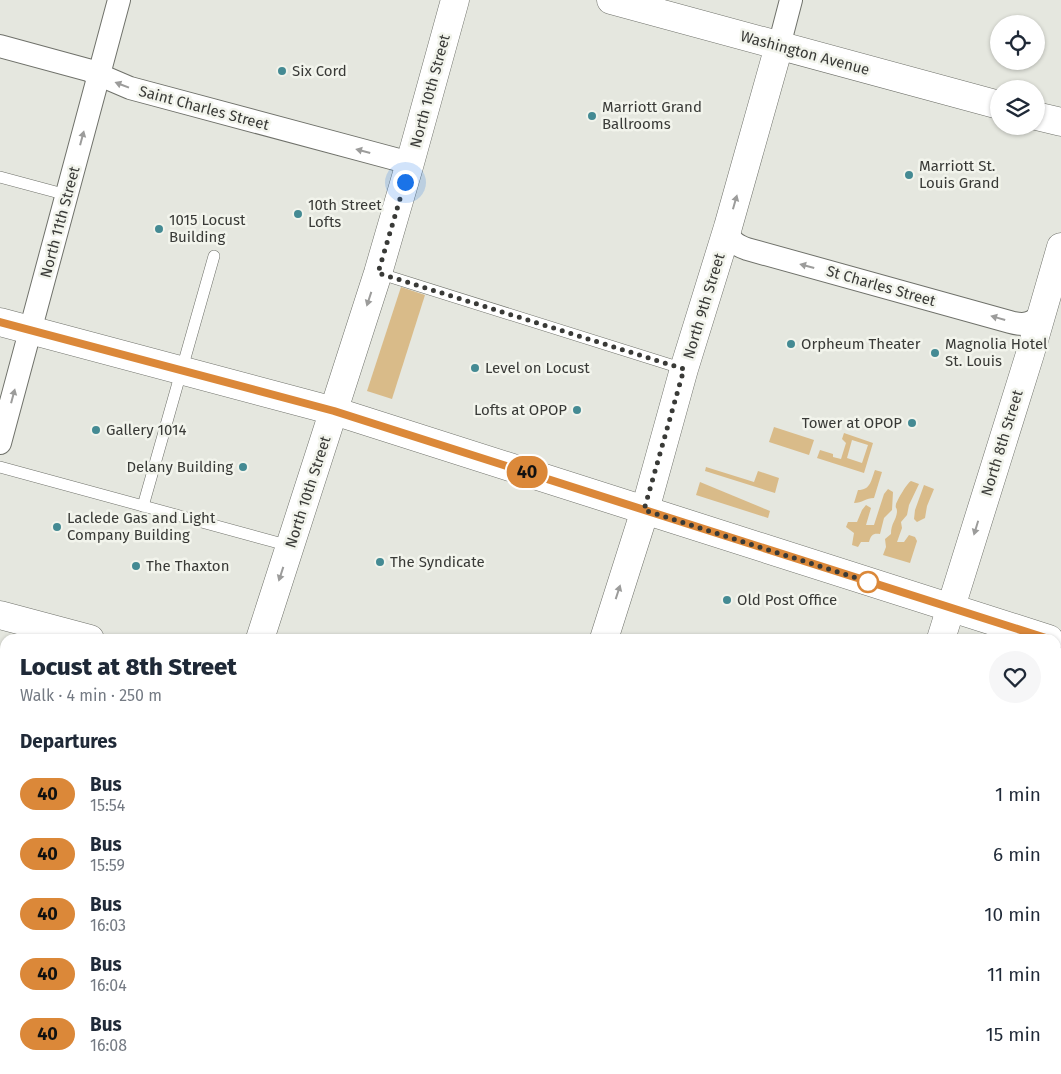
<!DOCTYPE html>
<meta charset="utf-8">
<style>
body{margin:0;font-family:"Fira Sans",sans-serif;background:#f6f6f7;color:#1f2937;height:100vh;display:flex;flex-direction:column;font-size:19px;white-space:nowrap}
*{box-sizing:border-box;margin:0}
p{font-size:16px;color:#747a83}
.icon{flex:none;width:28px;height:28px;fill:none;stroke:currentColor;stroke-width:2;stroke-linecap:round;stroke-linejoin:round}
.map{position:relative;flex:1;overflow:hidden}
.side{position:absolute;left:0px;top:634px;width:1061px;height:441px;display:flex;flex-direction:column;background:#fff;border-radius:15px 15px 0 0;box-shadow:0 1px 4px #0004}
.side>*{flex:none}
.badge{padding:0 10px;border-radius:16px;font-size:18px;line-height:32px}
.fabs{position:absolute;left:990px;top:15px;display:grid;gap:10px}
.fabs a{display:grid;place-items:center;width:55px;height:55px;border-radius:50%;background:#fff;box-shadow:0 1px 4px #0004;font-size:25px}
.you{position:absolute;width:25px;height:25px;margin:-12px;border:4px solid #fff;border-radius:50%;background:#1a73e8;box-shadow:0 0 0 8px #1a73e833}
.map>.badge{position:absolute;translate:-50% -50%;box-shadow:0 0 0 2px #fff}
h2{padding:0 20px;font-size:19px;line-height:45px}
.round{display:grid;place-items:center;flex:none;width:52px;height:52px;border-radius:26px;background:#f6f6f7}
.head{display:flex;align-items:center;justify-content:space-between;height:85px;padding:0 20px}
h1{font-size:24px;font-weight:800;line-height:38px}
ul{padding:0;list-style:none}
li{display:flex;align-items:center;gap:15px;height:60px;padding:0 20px}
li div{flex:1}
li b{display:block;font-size:19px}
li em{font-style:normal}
li .badge{min-width:55px;font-weight:700;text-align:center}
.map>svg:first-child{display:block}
.green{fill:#d9bb89;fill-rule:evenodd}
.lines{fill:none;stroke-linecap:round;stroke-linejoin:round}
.service-casing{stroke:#6f716a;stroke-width:12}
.minor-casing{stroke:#6f716a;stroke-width:24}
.tertiary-casing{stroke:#6f716a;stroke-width:29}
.secondary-casing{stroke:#6f716a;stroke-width:29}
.service{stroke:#fff;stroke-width:11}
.minor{stroke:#fff;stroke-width:22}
.tertiary{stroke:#fff;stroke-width:28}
.secondary{stroke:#fff;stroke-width:28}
.oneway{fill:#9c9c9b}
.line-casing{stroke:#fff;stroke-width:11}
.line{stroke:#db8839;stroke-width:8}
.walk{stroke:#393a37;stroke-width:5;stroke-dasharray:0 9}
.poi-dot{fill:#448a93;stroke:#f2f4ec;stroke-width:2}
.stop-dot{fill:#fff;stroke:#db8839;stroke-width:2.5}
.labels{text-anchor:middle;stroke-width:5;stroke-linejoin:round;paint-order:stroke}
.street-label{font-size:15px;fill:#393a37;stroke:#f2f4ec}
.poi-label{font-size:15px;fill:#393a37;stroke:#f2f4ec;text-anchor:start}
</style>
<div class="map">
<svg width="1061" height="1074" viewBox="0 0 1061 1074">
<rect width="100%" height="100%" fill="#e5e7df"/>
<g class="green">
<polygon points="401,287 425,295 392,399 367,391"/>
<polygon points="774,427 814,440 809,455 769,442"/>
<path d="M844,433L873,443L864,473L817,458L820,450L833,454V457L841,459L846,443L842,439ZM852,440L868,445L862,463L847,458Z"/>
<polygon points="706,467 754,482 758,471 779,478 775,493 705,471"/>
<path d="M875,470L882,472L874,498C866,498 862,503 854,503L858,490C871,490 871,480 875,470Z"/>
<path d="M911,481L919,484L909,505L907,515L901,522L902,528L897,542H904L909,535L915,537L917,541L910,563L883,555L886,547L885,539L891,534C891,523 896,521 897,512C897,506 895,510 896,504C898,499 907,483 911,481Z"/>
<polygon points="700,482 770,511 768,518 696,495"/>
<polygon points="924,485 934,489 927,506 925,518 917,522 914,519 915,510"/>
<path d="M888,489L893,492L892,510L884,518L880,534C873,533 871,535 869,542H861L858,547L852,545L854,533L846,527L848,522H857L862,510L866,505L871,508L866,525H874L884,494Z"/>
</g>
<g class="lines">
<defs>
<g id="service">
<polyline points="0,177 67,195"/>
<polyline points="378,273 684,369"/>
<polyline points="0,467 290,546"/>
<polyline points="143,506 214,256"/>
<polyline points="0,763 5,764"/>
<polyline points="1056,814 1061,799"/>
<polyline points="977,1074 978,1070"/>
</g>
<g id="minor">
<polyline points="0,46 88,70 130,88 410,163"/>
<polyline points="779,46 791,0"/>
<path d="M727,230C730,241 736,245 747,249L1010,322C1024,326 1032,324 1042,314"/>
<polyline points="0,443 119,0"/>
</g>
<g id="tertiary">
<polyline points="0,322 334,411 1049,639"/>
<polyline points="0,615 90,639"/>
<polyline points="260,639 378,273 410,163 455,0"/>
<polyline points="604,639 645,510 684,369 728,227 779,46"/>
<polyline points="941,639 1030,354 1061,247"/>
<polyline points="0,912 5,913"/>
<polyline points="1056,939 1061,941"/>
<polyline points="520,1070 532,1074"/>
<polyline points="121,1074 123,1070"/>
<polyline points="463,1074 464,1070"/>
<polyline points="801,1074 802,1070"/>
</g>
<g id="secondary">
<polyline points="611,0 999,105"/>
<polyline points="1036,116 1061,122"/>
</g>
</defs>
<use href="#service" class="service-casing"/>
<use href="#minor" class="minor-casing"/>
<use href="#tertiary" class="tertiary-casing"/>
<use href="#secondary" class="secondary-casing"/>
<use href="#service" class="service"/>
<use href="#minor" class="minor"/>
<use href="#tertiary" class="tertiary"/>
<use href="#secondary" class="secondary"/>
</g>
<defs><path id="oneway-solid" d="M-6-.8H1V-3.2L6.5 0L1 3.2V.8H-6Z" transform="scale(1.25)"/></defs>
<g class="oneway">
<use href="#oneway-solid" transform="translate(122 85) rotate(-159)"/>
<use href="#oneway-solid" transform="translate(82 138) rotate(-75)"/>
<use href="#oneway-solid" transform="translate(363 151) rotate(-165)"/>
<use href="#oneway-solid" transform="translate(735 202) rotate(-74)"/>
<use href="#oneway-solid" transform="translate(807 266) rotate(-165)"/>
<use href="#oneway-solid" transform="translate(369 299) rotate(108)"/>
<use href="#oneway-solid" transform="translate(998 318) rotate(-164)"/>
<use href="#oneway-solid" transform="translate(13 396) rotate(-75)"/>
<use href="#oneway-solid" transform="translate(976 528) rotate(107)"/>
<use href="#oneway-solid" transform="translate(281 574) rotate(108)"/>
<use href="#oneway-solid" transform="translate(618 592) rotate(-72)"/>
</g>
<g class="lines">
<defs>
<polyline id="line" points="0,322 334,411 1049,639"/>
</defs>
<use href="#line" class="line-casing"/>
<use href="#line" class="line"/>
<polyline class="walk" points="405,182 378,273 684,369 644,510 872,583 868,582"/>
</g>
<g class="poi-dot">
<circle cx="282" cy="71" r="5"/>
<circle cx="592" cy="116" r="5"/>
<circle cx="909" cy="175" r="5"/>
<circle cx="298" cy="214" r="5"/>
<circle cx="159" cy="229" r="5"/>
<circle cx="791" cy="344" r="5"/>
<circle cx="935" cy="353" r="5"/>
<circle cx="475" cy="368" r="5"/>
<circle cx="577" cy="410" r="5"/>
<circle cx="912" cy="423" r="5"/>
<circle cx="96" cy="430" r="5"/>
<circle cx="243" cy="467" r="5"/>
<circle cx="57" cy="527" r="5"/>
<circle cx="380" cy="562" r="5"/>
<circle cx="136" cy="566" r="5"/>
<circle cx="727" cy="600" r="5"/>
</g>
<circle class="stop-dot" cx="868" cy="582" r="10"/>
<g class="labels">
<g class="street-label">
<text transform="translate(805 53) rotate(15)" y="5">Washington Avenue</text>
<text transform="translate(430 91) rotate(-75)" y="5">North 10th Street</text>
<text transform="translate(204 108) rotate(15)" y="5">Saint Charles Street</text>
<text transform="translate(60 222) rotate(-75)" y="5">North 11th Street</text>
<text transform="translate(881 286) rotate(16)" y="5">St Charles Street</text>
<text transform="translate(704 306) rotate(-73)" y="5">North 9th Street</text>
<text transform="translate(1002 443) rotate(-73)" y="5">North 8th Street</text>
<text transform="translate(308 492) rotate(-72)" y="5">North 10th Street</text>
</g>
<g class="poi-label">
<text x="292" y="76">Six Cord</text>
<text x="602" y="112">Marriott Grand<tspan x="602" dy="17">Ballrooms</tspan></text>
<text x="919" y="171">Marriott St.<tspan x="919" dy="17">Louis Grand</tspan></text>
<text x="308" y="210">10th Street<tspan x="308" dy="17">Lofts</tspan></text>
<text x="169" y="225">1015 Locust<tspan x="169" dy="17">Building</tspan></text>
<text x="801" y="349">Orpheum Theater</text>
<text x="945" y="349">Magnolia Hotel<tspan x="945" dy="17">St. Louis</tspan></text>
<text x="485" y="373">Level on Locust</text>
<text x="567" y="415" text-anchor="end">Lofts at OPOP</text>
<text x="902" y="428" text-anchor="end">Tower at OPOP</text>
<text x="106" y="435">Gallery 1014</text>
<text x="233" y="472" text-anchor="end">Delany Building</text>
<text x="67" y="523">Laclede Gas and Light<tspan x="67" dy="17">Company Building</tspan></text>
<text x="390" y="567">The Syndicate</text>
<text x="146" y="571">The Thaxton</text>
<text x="737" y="605">Old Post Office</text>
</g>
</g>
</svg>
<div class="fabs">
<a><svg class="icon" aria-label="locate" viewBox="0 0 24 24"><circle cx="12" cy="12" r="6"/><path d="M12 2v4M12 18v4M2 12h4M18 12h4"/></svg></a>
<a><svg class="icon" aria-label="layers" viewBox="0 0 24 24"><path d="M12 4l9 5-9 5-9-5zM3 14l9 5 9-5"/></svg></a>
</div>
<div class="you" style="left:405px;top:182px"></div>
<b class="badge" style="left:527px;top:472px;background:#db8839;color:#111">40</b>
<section class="side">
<div class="head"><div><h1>Locust at 8th Street</h1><p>Walk · 4 min · 250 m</p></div><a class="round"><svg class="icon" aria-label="heart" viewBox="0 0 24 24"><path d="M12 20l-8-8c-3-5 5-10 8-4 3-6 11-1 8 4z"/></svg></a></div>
<h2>Departures</h2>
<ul>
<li><span class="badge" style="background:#db8839;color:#111">40</span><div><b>Bus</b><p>15:54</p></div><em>1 min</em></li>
<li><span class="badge" style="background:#db8839;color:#111">40</span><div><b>Bus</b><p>15:59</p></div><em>6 min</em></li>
<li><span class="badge" style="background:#db8839;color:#111">40</span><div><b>Bus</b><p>16:03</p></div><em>10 min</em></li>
<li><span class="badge" style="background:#db8839;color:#111">40</span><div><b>Bus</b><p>16:04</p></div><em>11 min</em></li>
<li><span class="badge" style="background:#db8839;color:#111">40</span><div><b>Bus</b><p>16:08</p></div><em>15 min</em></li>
</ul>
</section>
</div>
